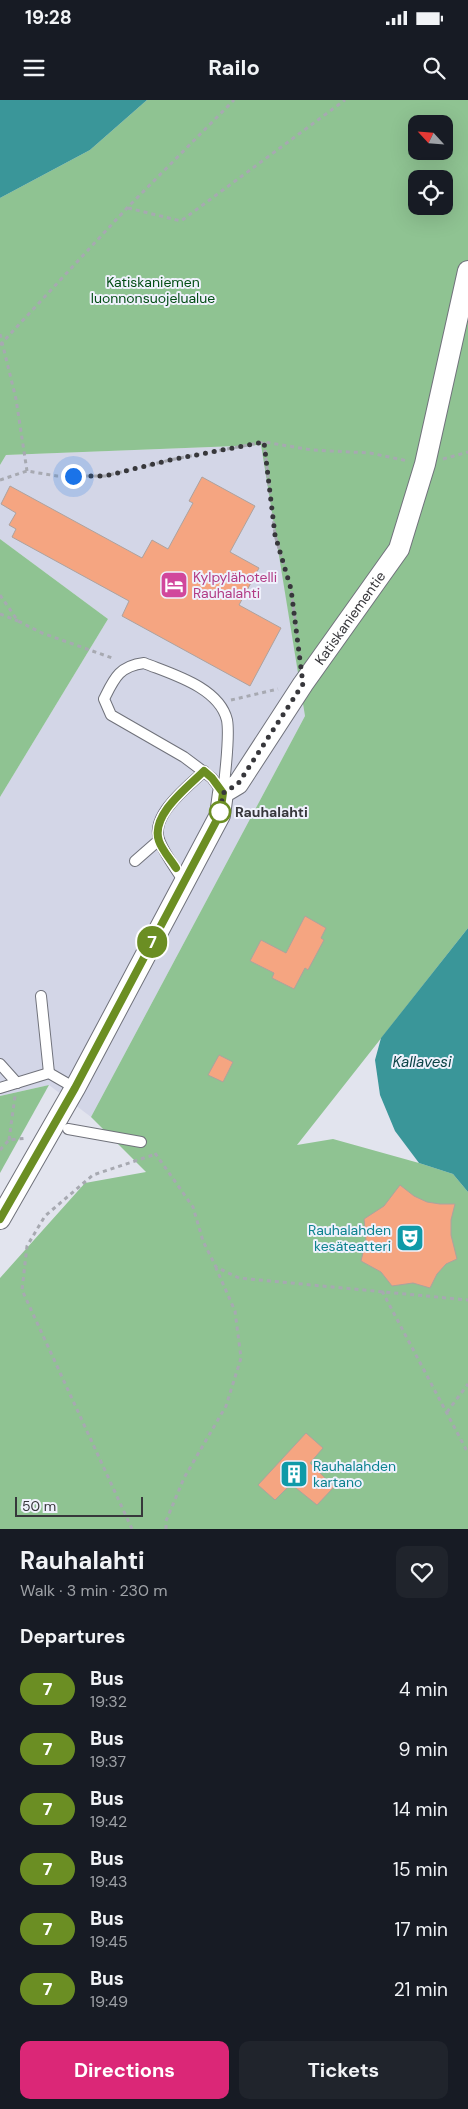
<!DOCTYPE html>
<meta charset="utf-8">
<style>
body{margin:0;font-family:"DM Sans",sans-serif;background:#20242c;color:#f1f3f6;height:100vh;display:flex;flex-direction:column;font-size:19px;white-space:nowrap}
*{box-sizing:border-box;margin:0}
p{font-size:16px;color:#9ea1a6}
.icon{flex:none;width:28px;height:28px;fill:none;stroke:currentColor;stroke-width:2;stroke-linecap:round;stroke-linejoin:round}
.map{position:relative;height:1429px;overflow:hidden}
.drawer{display:flex;flex-direction:column;background:#171b24;flex:1}
.drawer>*{flex:none}
.badge{padding:0 10px;border-radius:16px;font-size:18px;line-height:32px}
.needle{width:32px;rotate:296deg}
.buttons{position:absolute;left:408px;top:15px;display:grid;gap:10px}
.buttons a{display:grid;place-items:center;width:45px;height:45px;border-radius:10px;background:#171b24;box-shadow:0 5px 20px #0002;font-size:25px}
.scale{position:absolute;left:15px;bottom:12px;width:128px;box-sizing:border-box;padding-left:5px;border:2px solid #37373b;border-top:0;font-size:14px;line-height:18px;white-space:nowrap;color:#37373b;-webkit-text-stroke:4px #eff1fc;paint-order:stroke}
.you{position:absolute;width:25px;height:25px;margin:-12px;border:4px solid #fff;border-radius:50%;background:#1a73e8;box-shadow:0 0 0 8px #1a73e833}
.map>.badge{position:absolute;translate:-50% -50%;box-shadow:0 0 0 2px #fff}
h2{padding:0 20px;font-size:19px;line-height:45px}
.round{display:grid;place-items:center;flex:none;width:52px;height:52px;border-radius:10px;background:#20242c}
.summary{display:flex;align-items:center;justify-content:space-between;height:85px;padding:0 20px}
h1{font-size:24px;font-weight:700;line-height:38px}
.primary-button{display:flex;gap:10px;margin-top:auto;padding:10px 20px}
.primary-button a{flex:1;height:58px;border-radius:10px;background:#db2777;color:#fff;font-size:20px;font-weight:700;line-height:58px;text-align:center}
.primary-button a+a{background:#20242c;color:#f1f3f6}
ul{padding:0;list-style:none}
li{display:flex;align-items:center;gap:15px;height:60px;padding:0 20px}
li div{flex:1}
li b{display:block;font-size:19px}
li em{font-style:normal}
li .badge{min-width:55px;font-weight:700;text-align:center}
.status{display:flex;justify-content:space-between;align-items:center;height:35px;padding:0 25px;background:#171b24;direction:ltr}
.status svg{height:14px;fill:currentColor}
header{display:flex;justify-content:space-between;align-items:center;height:65px;padding:0 20px;background:#171b24;font-size:22px;font-weight:700}
.map>svg:first-child{display:block}
.built{fill:#d3d6e7}
.green{fill:#8fc392;fill-rule:evenodd}
.water{fill:#3a9699}
.building{fill:#f5a581;stroke:#ada29e}
.lines{fill:none;stroke-linecap:round;stroke-linejoin:round}
.service-casing{stroke:#70727b;stroke-width:12}
.minor-casing{stroke:#70727b;stroke-width:22}
.path{stroke:#a7a9b1;stroke-width:3;stroke-dasharray:4 4;stroke-linecap:butt}
.service{stroke:#fff;stroke-width:10}
.minor{stroke:#fff;stroke-width:20}
.line-casing{stroke:#fff;stroke-width:11}
.line{stroke:#6b8e23;stroke-width:8}
.walk{stroke:#37373b;stroke-width:5;stroke-dasharray:0 9}
.stop-dot{fill:#fff;stroke:#6b8e23;stroke-width:2.5}
.labels{text-anchor:middle;stroke-width:4;stroke-linejoin:round;paint-order:stroke}
.park-label{font-size:14px;fill:#034d15;stroke:#eff1fc}
.hotel-label{font-size:14px;fill:#b23c85;stroke:#eff1fc;text-anchor:start}
.street-label{font-size:14px;fill:#37373b;stroke:#eff1fc}
.stop-label{font-size:14px;font-weight:bold;fill:#37373b;stroke:#eff1fc;text-anchor:start}
.culture-label{font-size:14px;fill:#0d838f;stroke:#eff1fc;text-anchor:end}
.water-label{font-size:15px;font-style:italic;fill:#0a4345;stroke:#eff1fc}
</style>
<div class="status"><b>19:28</b><svg viewBox="0 0 49 12"><path d="M0 12V9h3v3zM5 12V6h3v6zM10 12V3h3v9zM15 12V0h3v12zM26 1h20v11H26zM47 4h2v5h-2z"/></svg></div>
<header><svg class="icon" aria-label="menu" viewBox="0 0 24 24"><path d="M4 6h16M4 12h16M4 18h16"/></svg>Railo<svg class="icon" aria-label="search" viewBox="0 0 24 24"><circle cx="10" cy="10" r="6"/><path d="M15 15l6 6"/></svg></header>
<div class="map">
<svg width="468" height="1429" viewBox="0 0 468 1429">
<rect width="100%" height="100%" fill="#e2e4ee"/>
<polygon class="built" points="262,345 305,616 91,1017 49,985 0,996 0,697 108,519 0,439 0,365 6,355"/>
<g class="green">
<path d="M147,0H468V828L297,1045L333,1039L419,1063L453,1074L468,1092V1429H0V1178L85,1083L146,1072L91,1017L305,616L261,345L6,355L0,365V98L90,50ZM416,24H444V51H416ZM416,79H444V106H416Z"/>
<polygon points="0,439 108,519 0,697"/>
<polygon points="49,985 0,1073 0,996"/>
</g>
<g class="water">
<polygon points="0,0 147,0 90,50 0,98"/>
<polygon points="468,828 468,1092 453,1074 419,1063 395,1031 380,995 375,960 381,938"/>
</g>
<g class="building">
<polygon points="202,377 255,406 230,452 259,468 239,505 281,528 250,586 122,516 129,501 12,437 16,429 9,425 16,413 1,404 10,386 142,458 152,440 168,449 193,403 189,401"/>
<polygon points="305,816 326,828 321,838 324,840 308,870 305,868 294,889 272,878 274,873 250,861 261,840 286,853"/>
<polygon points="219,955 233,962 223,982 208,975"/>
<polygon points="400,1085 414,1096 427,1102 440,1104 455,1104 451,1120 451,1135 457,1159 446,1164 437,1174 430,1188 413,1183 392,1186 381,1172 361,1161 366,1140 364,1119 384,1106"/>
<polygon points="306,1333 323,1348 310,1363 334,1387 317,1405 291,1384 275,1400 258,1385"/>
</g>
<g class="lines">
<defs>
<g id="service">
<path d="M144,563C171,574 219,587 227,620C230,636 225,675 223,693L212,678L184,657L111,615L104,599C114,579 119,566 144,563Z"/>
<polyline points="135,761 159,740"/>
<path d="M184,782C176,769 166,756 160,742C148,716 188,687 204,671"/>
<polyline points="41,896 49,973"/>
<polyline points="0,964 17,983"/>
<polyline points="0,988 49,973 75,988"/>
<polyline points="68,1029 141,1042"/>
</g>
<g id="minor">
<path id="s1" d="M0,1119L75,988L220,715L223,693L238,684L303,584L399,449L425,364L468,171"/>
</g>
</defs>
<use href="#service" class="service-casing"/>
<use href="#minor" class="minor-casing"/>
<g class="path">
<polyline points="128,108 181,121 345,0"/>
<polyline points="0,234 16,299 27,371"/>
<polyline points="0,245 127,108 234,0"/>
<polyline points="264,342 275,435 291,489 300,556"/>
<polyline points="443,359 468,352"/>
<polyline points="0,380 27,371 57,376 105,376 170,360 264,342 312,350 370,353 408,361"/>
<polyline points="0,495 18,521 42,533 115,559"/>
<polyline points="0,514 18,521"/>
<polyline points="231,600 278,589"/>
<polyline points="9,1040 15,996"/>
<polyline points="0,1050 9,1040 27,1038"/>
<polyline points="155,1053 193,1107 203,1141 216,1167 239,1178 468,1200"/>
<polyline points="382,1191 468,1353"/>
<polyline points="447,1312 468,1284"/>
<polyline points="132,1429 22,1190 27,1146 45,1116 93,1075 156,1054"/>
<polyline points="166,1429 166,1421 184,1378 226,1306 241,1258 235,1211 216,1168"/>
</g>
<use href="#service" class="service"/>
<use href="#minor" class="minor"/>
</g>
<g class="lines">
<defs>
<path id="line" d="M0,1119L75,988L220,714L223,693L212,678L204,671C188,687 150,715 159,741C162,750 171,760 176,768"/>
</defs>
<use href="#line" class="line-casing"/>
<use href="#line" class="line"/>
<polyline class="walk" points="73,376 105,376 170,360 264,342 275,435 291,489 303,584 238,684 223,693 220,714 220,712"/>
</g>
<defs>
<symbol id="hotel-square" viewBox="-11 -11 22 22"><rect x="-9" y="-9" width="18" height="18" rx="4" fill="#d1479c" stroke="#eff1fc"/><path d="M-6-4.5h1.5V1H6V5H4.5V3h-9V5H-6ZM-4 0a1.8 1.8 0 1 1 3.6 0ZM.5 0V-2.5h3Q6-2.5 6 0Z" fill="#fff"/></symbol>
<symbol id="theatre-square" viewBox="-11 -11 22 22"><rect x="-9" y="-9" width="18" height="18" rx="4" fill="#0f9aa8" stroke="#eff1fc"/><path d="M-5-5.5Q0-4 5-5.5V0Q5 5 0 6Q-5 5-5 0ZM-3.3-2.5H-1v1.5H-3.3ZM1-2.5H3.3v1.5H1ZM-2.8 1Q0 5.5 2.8 1Z" fill="#fff"/></symbol>
<symbol id="building-square" viewBox="-11 -11 22 22"><rect x="-9" y="-9" width="18" height="18" rx="4" fill="#0f9aa8" stroke="#eff1fc"/><path d="M-4-6H4V6H1V3H-1V6H-4ZM-2.5-4.3h1.7v1.8h-1.7ZM.8-4.3h1.7v1.8H.8ZM-2.5-1h1.7V.8h-1.7ZM.8-1h1.7V.8H.8Z" fill="#fff"/></symbol>
</defs>
<g fill-rule="evenodd">
<use href="#hotel-square" x="158" y="469" width="32" height="32"/>
<use href="#theatre-square" x="394" y="1122" width="32" height="32"/>
<use href="#building-square" x="278" y="1358" width="32" height="32"/>
</g>
<circle class="stop-dot" cx="220" cy="712" r="10"/>
<g class="labels">
<g class="park-label">
<text x="153" y="187">Katiskaniemen<tspan x="153" dy="16">luonnonsuojelualue</tspan></text>
</g>
<g class="hotel-label">
<text x="193" y="482">Kylpylähotelli<tspan x="193" dy="16">Rauhalahti</tspan></text>
</g>
<g class="street-label">
<text dy="5" stroke="none"><textPath href="#s1" startOffset="700">Katiskaniementie</textPath></text>
</g>
<g class="stop-label">
<text x="235" y="717">Rauhalahti</text>
</g>
<g class="culture-label">
<text x="391" y="1135">Rauhalahden<tspan x="391" dy="16">kesäteatteri</tspan></text>
<text x="313" y="1371" text-anchor="start">Rauhalahden<tspan x="313" dy="16">kartano</tspan></text>
</g>
<g class="water-label">
<text x="422" y="967">Kallavesi</text>
</g>
</g>
</svg>
<div class="buttons">
<a><svg class="needle" viewBox="-14 -14 28 28"><path d="M0-13l5 13h-10z" fill="#e53935"/><path d="M0 13l5-13h-10z" fill="#9ea1a6"/></svg></a>
<a><svg class="icon" aria-label="locate" viewBox="0 0 24 24"><circle cx="12" cy="12" r="6"/><path d="M12 2v4M12 18v4M2 12h4M18 12h4"/></svg></a>
</div>
<div class="scale">50 m</div>
<div class="you" style="left:73px;top:376px"></div>
<b class="badge" style="left:152px;top:842px;background:#6b8e23;color:#fff">7</b>
</div>
<section class="drawer">
<div class="summary"><div><h1>Rauhalahti</h1><p>Walk · 3 min · 230 m</p></div><a class="round"><svg class="icon" aria-label="heart" viewBox="0 0 24 24"><path d="M12 20l-8-8c-3-5 5-10 8-4 3-6 11-1 8 4z"/></svg></a></div>
<h2>Departures</h2>
<ul>
<li><span class="badge" style="background:#6b8e23;color:#fff">7</span><div><b>Bus</b><p>19:32</p></div><em>4 min</em></li>
<li><span class="badge" style="background:#6b8e23;color:#fff">7</span><div><b>Bus</b><p>19:37</p></div><em>9 min</em></li>
<li><span class="badge" style="background:#6b8e23;color:#fff">7</span><div><b>Bus</b><p>19:42</p></div><em>14 min</em></li>
<li><span class="badge" style="background:#6b8e23;color:#fff">7</span><div><b>Bus</b><p>19:43</p></div><em>15 min</em></li>
<li><span class="badge" style="background:#6b8e23;color:#fff">7</span><div><b>Bus</b><p>19:45</p></div><em>17 min</em></li>
<li><span class="badge" style="background:#6b8e23;color:#fff">7</span><div><b>Bus</b><p>19:49</p></div><em>21 min</em></li>
</ul>
<div class="primary-button"><a>Directions</a><a>Tickets</a></div>
</section>
